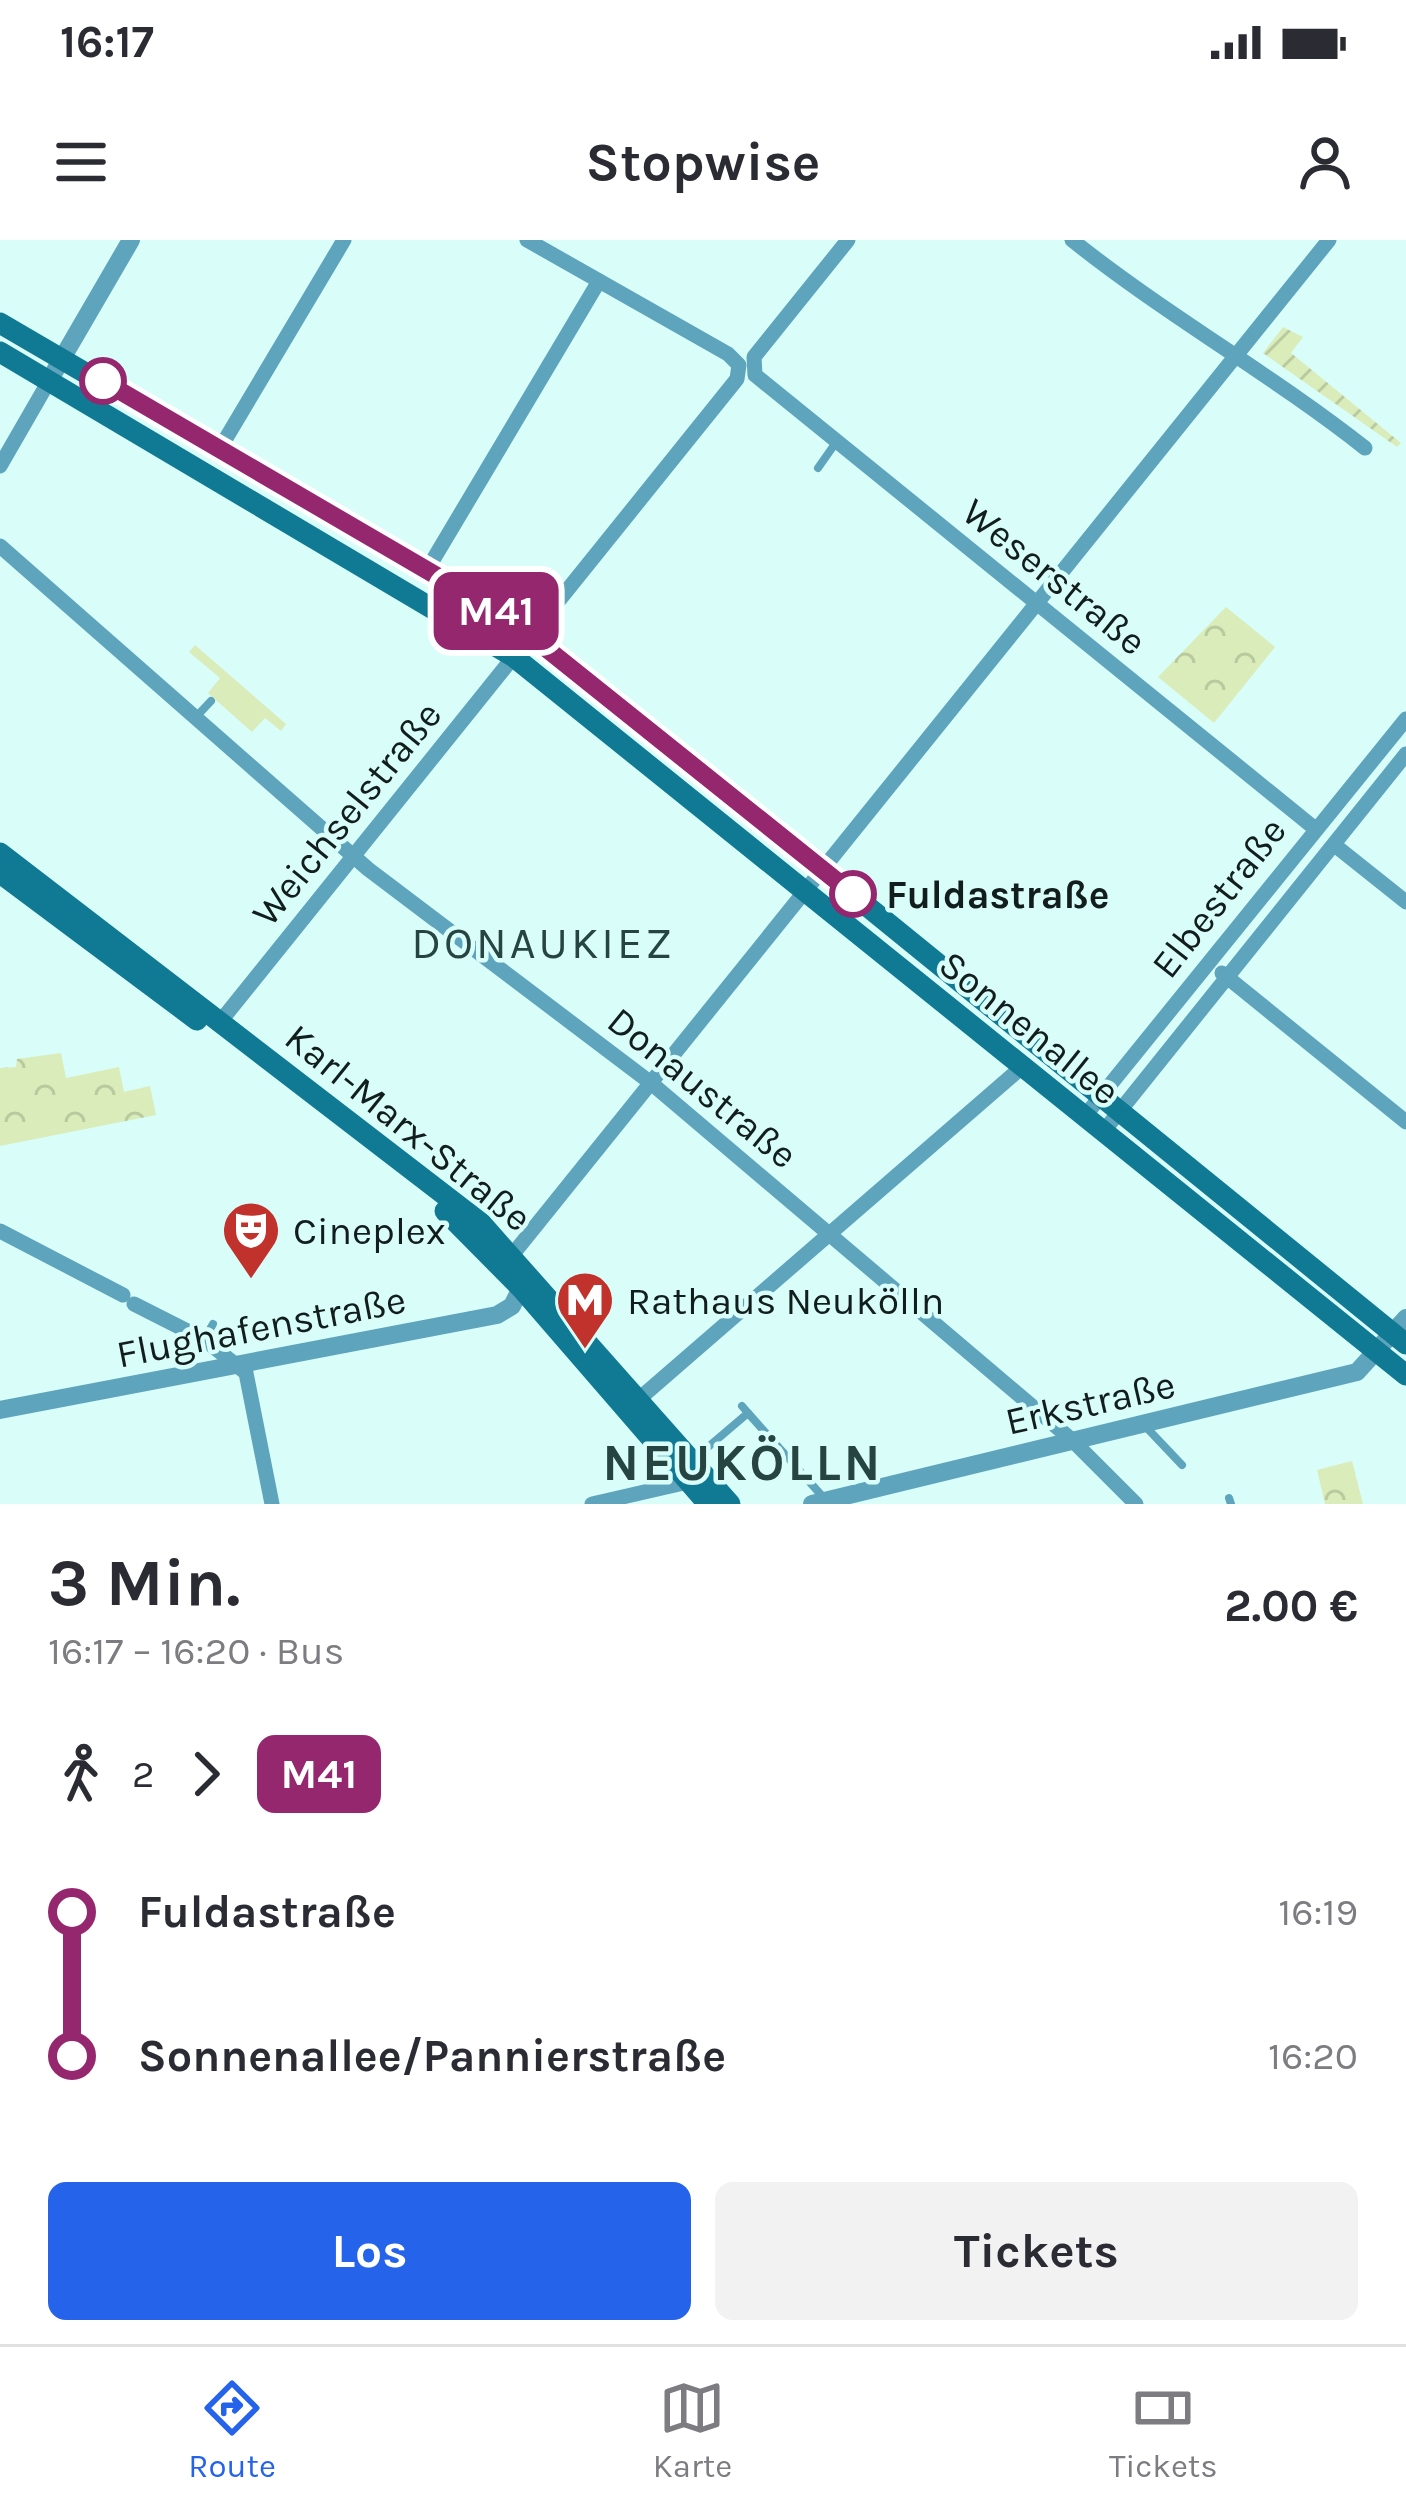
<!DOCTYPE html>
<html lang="de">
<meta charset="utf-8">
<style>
body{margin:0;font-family:Karla,sans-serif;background:#f2f2f3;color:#2b2b33;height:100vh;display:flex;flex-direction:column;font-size:45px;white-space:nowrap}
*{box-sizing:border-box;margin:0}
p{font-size:39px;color:#7c7c81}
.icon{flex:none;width:66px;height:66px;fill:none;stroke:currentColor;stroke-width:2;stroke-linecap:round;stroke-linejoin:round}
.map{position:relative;height:1264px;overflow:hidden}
.drawer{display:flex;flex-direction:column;background:#fff;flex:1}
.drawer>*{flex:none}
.badge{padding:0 24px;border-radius:18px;font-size:42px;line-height:78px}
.map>.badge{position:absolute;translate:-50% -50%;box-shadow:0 0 0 6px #fff}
.legs{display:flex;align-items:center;gap:18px;height:132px;padding:0 48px;font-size:39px}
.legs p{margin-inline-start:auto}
.head{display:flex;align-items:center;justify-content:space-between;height:204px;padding:0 48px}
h1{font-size:66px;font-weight:700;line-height:90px}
.primary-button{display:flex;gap:24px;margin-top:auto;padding:24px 48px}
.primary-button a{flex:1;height:138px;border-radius:18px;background:#2563eb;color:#fff;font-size:48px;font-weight:700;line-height:138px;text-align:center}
.primary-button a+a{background:#f2f2f3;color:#2b2b33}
ul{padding:0 48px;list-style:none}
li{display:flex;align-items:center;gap:42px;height:144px;font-size:45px}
li i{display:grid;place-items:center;width:18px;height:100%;margin:0 15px;background:currentColor}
li i::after{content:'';width:30px;height:30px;margin:-15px;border:9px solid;border-radius:50%;background:#fff}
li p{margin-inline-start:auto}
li:first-child i{background:linear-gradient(#0000 50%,currentColor 0)}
li:last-child i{background:linear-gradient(currentColor 50%,#0000 0)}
.status{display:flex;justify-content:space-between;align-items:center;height:84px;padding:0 60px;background:#fff;direction:ltr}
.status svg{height:33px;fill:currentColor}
header{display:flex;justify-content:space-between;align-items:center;height:156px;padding:0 48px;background:#fff;font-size:54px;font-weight:700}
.tab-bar{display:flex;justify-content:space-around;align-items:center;height:168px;border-top:3px solid #e1e1e2;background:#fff;font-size:33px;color:#7c7c81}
.tab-bar a{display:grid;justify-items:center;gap:6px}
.tab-bar .selected{color:#2563eb}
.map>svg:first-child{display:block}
.grass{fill:#d9ecb9}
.park{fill:url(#park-crowns)}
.garden{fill:url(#garden-furrows)}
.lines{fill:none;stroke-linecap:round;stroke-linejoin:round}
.service{stroke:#5ea4bc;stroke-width:8}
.minor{stroke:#5ea4bc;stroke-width:15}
.tertiary{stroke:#5ea4bc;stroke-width:18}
.secondary{stroke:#107a95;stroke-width:21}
.line-1-casing{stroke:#fff;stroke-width:27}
.line-1{stroke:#95276e;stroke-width:18}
.stop-1-dot{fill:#fff;stroke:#95276e;stroke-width:6}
.labels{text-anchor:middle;stroke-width:9;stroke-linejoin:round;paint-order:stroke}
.street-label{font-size:39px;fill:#111e1d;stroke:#d9fdf9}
.stop-label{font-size:39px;font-weight:bold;fill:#111e1d;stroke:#d9fdf9;text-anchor:start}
.poi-label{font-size:39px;fill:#111e1d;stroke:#d9fdf9;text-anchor:start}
.quarter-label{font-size:45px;letter-spacing:3px;fill:#264542;stroke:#d9fdf9}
.district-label{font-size:51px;font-weight:bold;letter-spacing:3px;fill:#264542;stroke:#d9fdf9}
</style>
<div class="status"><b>16:17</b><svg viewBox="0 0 49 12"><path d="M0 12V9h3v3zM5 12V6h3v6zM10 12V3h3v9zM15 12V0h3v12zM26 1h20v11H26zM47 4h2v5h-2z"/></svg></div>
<header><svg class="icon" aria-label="menu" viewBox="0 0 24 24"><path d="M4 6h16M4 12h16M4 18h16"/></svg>Stopwise<svg class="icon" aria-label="person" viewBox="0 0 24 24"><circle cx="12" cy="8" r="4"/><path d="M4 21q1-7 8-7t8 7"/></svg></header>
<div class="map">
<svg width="1406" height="1264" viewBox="0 0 1406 1264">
<defs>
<pattern id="park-crowns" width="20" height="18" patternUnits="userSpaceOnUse" patternTransform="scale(3)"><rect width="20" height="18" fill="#d9ecb9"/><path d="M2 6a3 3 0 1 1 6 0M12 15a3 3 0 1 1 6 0" fill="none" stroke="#b9ca9f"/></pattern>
<pattern id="garden-furrows" width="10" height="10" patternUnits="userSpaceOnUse" patternTransform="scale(3)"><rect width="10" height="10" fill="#d9ecb9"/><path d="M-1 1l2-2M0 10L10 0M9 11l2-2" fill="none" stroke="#b9ca9f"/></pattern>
</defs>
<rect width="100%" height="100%" fill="#d9fdf9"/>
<polygon class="grass" points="195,405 286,484 281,491 265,478 252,492 208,453 220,438 189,412"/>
<g class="park">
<polygon points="1226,367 1275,407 1214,483 1158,437"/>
<polygon points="61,813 66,838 119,827 124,852 150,846 156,875 0,906 0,828 16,827 17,819"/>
<polygon points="1352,1221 1363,1264 1325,1264 1317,1230"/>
</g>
<polygon class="garden" points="1283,87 1303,97 1291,113 1401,203 1397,207 1263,113"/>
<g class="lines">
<g class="service">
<polyline points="818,228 837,201"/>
<polyline points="194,479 211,461"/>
<polyline points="205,1098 213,1084"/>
<polyline points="748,1173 823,1257"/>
<polyline points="1146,1187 1182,1225"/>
<polyline points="694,1219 748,1173 742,1166"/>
<polyline points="1229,1258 1231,1264"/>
</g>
<g class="minor">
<polyline points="848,0 754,117 755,135 1313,587"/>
<path d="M1072,0C1166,75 1271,134 1365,208"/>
<polyline points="219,210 344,0"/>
<polyline points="0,226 49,141"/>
<polyline points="0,306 368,629 651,843 1072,1200 1136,1264"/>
<polyline points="427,330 599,41"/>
<polyline points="1337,607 1406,662"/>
<polyline points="1222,733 1406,882"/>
<polyline points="220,782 737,139 739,125 728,114 527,0"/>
<polyline points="1084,877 1406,479"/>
<polyline points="1103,892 1406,514"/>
<polyline points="0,991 123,1055"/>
<polyline points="513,1014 1329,0"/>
<polyline points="134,1064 205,1100 246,1133 272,1264"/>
<polyline points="639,1159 1022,827"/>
<polyline points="592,1264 688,1242"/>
</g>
<g class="tertiary">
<polyline points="49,141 131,0"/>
<polyline points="0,1170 497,1075 512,1066 521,1048"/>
<polyline points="812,1264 1357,1132 1406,1078"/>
</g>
<g class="secondary">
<polyline points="0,83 532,394 1406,1104"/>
<polyline points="0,112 514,417 1406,1135"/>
<polyline points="0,613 481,983 730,1264"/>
<polyline points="0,633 197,780"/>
<polyline points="445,971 521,1048 708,1264"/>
</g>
</g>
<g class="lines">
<defs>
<polyline id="line-1" points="103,141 507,377 853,654"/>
</defs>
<use href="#line-1" class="line-1-casing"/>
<use href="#line-1" class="line-1"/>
</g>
<defs>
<symbol id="theatre-pin" viewBox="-11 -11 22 30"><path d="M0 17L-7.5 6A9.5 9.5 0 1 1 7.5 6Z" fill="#c0322b" stroke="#d9fdf9"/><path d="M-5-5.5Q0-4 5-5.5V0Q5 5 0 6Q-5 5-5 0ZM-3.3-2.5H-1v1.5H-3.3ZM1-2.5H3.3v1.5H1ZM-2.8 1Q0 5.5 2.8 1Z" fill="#fff"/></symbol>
<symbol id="metro-pin" viewBox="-11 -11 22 30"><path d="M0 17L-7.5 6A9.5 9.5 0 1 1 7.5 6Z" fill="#c0322b" stroke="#d9fdf9"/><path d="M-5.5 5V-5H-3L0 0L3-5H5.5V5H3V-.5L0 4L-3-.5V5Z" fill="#fff"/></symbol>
</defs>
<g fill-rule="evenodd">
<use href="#theatre-pin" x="218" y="957" width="66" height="90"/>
<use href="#metro-pin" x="552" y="1027" width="66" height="90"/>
</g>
<g class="stop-1-dot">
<circle cx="103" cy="141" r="21"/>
<circle cx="853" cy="654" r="21"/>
</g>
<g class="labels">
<g class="street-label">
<text transform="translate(1055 336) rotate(39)" y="14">Weserstraße</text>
<text transform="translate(346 573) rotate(-51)" y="14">Weichselstraße</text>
<text transform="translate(1218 657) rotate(-52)" y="14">Elbestraße</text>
<text transform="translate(1030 787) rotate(39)" y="14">Sonnenallee</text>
<text transform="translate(703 847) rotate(39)" y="14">Donaustraße</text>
<text transform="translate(409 887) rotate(39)" y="14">Karl-Marx-Straße</text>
<text transform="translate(261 1086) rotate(-11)" y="14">Flughafenstraße</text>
<text transform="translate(1090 1162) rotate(-13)" y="14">Erkstraße</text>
</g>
<g class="stop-label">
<text x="886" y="668">Fuldastraße</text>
</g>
<g class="poi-label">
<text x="293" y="1004">Cineplex</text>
<text x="627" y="1074">Rathaus Neukölln</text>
</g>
<g class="quarter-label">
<text x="543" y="718">DONAUKIEZ</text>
</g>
<g class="district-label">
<text x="743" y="1240">NEUKÖLLN</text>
</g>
</g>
</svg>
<b class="badge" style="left:496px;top:371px;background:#95276e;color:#fff">M41</b>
</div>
<section class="drawer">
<div class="head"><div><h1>3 Min.</h1><p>16:17 – 16:20 · Bus</p></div><b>2.00 €</b></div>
<div class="legs"><svg class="icon" aria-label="walk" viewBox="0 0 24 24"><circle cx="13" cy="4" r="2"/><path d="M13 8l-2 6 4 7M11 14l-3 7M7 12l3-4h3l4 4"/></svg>2<svg class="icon" aria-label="forward" viewBox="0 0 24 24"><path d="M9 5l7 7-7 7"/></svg><b class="badge" style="background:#95276e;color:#fff">M41</b></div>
<ul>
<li><i style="color:#95276e"></i><b>Fuldastraße</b><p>16:19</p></li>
<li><i style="color:#95276e"></i><b>Sonnenallee/Pannierstraße</b><p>16:20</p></li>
</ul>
<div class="primary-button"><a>Los</a><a>Tickets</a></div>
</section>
<nav class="tab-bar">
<a class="selected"><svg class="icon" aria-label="directions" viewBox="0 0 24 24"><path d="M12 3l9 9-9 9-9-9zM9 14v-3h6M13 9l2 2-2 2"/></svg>Route</a>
<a><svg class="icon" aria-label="map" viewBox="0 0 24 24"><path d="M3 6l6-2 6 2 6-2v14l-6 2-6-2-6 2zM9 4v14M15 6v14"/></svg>Karte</a>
<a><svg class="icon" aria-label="tickets" viewBox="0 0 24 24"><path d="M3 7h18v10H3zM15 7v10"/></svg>Tickets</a>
</nav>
